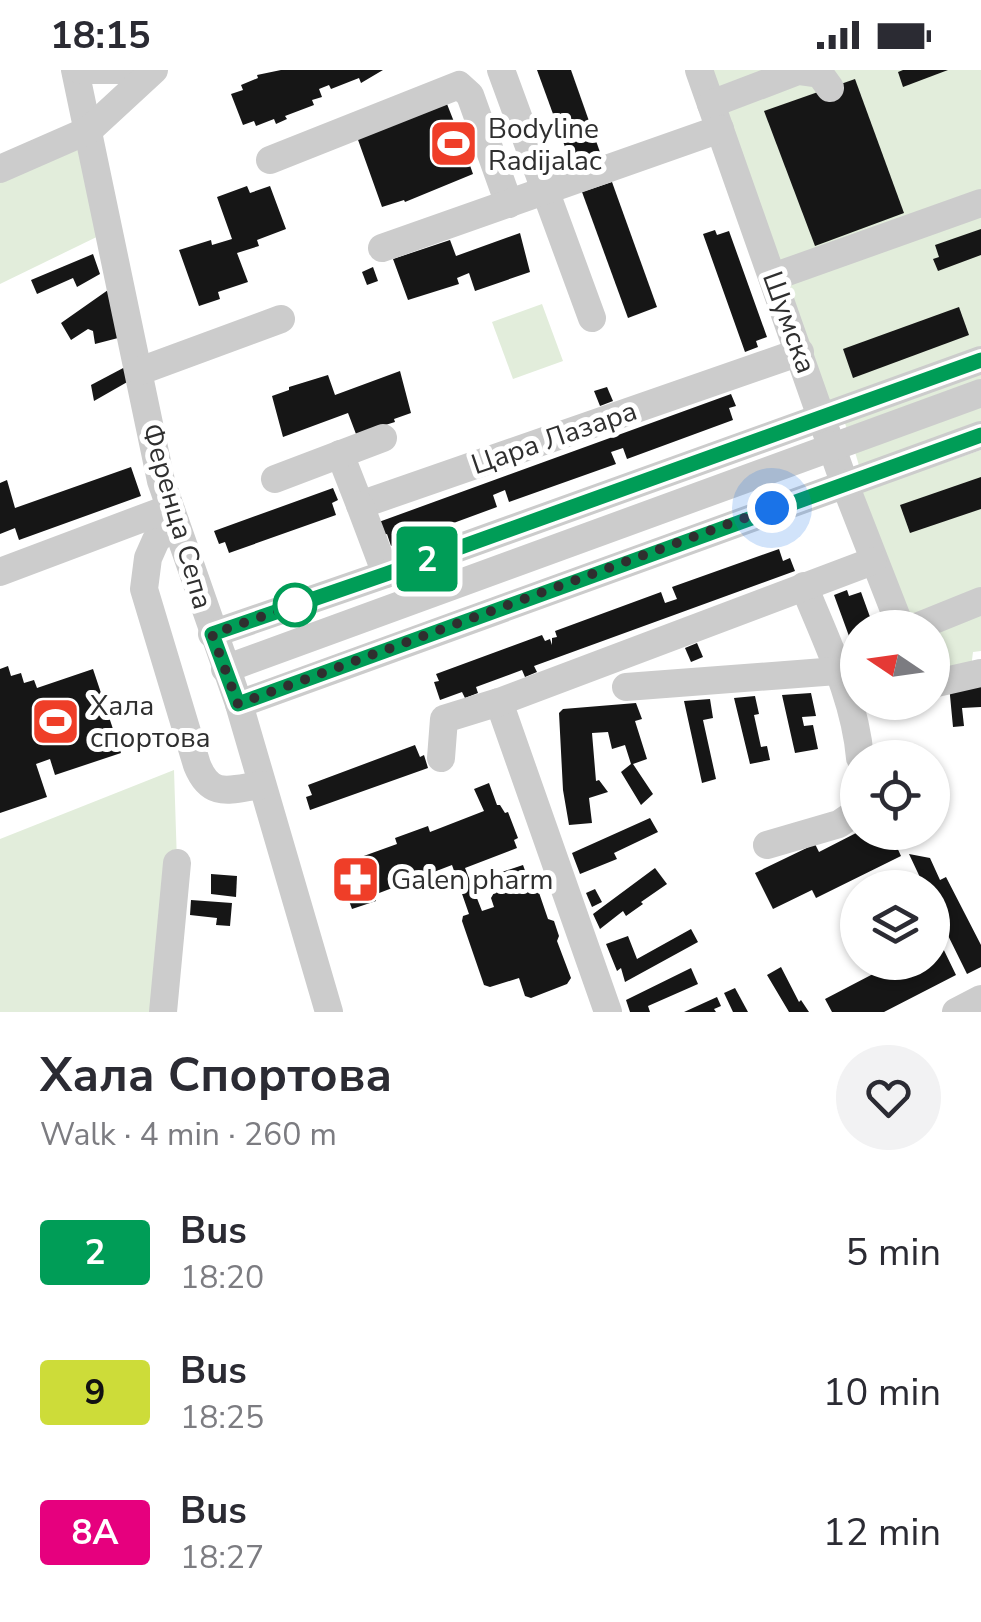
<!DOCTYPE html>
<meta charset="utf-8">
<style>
body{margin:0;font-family:"Nunito Sans",sans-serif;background:#f2f2f3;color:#2b2b33;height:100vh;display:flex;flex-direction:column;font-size:38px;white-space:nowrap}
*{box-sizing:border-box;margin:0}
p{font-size:32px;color:#7c7c81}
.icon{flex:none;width:55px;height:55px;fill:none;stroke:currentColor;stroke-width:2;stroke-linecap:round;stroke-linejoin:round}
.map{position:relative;height:942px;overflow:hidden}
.panel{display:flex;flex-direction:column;background:#fff;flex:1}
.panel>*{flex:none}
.badge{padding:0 20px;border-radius:8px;font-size:35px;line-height:65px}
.needle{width:65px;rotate:283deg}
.controls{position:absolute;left:840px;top:540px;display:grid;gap:20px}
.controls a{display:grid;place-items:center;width:110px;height:110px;border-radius:50%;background:#fff;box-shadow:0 2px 8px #0004;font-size:50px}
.you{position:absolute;width:50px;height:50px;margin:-25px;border:8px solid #fff;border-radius:50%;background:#1a73e8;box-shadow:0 0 0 15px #1a73e833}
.map>.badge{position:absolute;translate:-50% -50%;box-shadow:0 0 0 5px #fff}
.round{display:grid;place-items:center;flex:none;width:105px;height:105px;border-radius:52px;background:#f2f2f3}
.headline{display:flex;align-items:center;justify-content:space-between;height:170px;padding:0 40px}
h1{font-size:48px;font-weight:700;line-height:75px}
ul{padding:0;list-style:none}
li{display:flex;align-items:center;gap:30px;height:140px;padding:0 40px}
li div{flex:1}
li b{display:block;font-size:38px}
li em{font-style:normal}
li .badge{min-width:110px;font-weight:700;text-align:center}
.status{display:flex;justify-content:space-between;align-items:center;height:70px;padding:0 50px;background:#fff;direction:ltr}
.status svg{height:28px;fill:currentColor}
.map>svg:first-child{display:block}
.green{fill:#e2eddb}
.building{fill:#161616}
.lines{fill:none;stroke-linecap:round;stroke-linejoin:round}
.minor{stroke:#ccc;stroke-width:28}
.line-casing{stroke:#fff;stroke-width:22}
.line{stroke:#009d57;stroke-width:15}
.walk{stroke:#2f2f2f;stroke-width:10;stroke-dasharray:0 18}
.stop-dot{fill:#fff;stroke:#009d57;stroke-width:5}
.labels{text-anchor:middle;stroke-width:10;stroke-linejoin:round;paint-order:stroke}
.poi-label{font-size:28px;fill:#2f2f2f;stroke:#fff;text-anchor:start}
.street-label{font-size:28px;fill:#2f2f2f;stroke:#fff}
</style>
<div class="status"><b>18:15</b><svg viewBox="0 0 49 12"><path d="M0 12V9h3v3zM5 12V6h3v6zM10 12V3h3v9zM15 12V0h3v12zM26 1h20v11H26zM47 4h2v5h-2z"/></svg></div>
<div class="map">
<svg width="981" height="942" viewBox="0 0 981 942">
<rect width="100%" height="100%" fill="#fff"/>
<g class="green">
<polygon points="707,0 981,0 981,276 839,327 829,340"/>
<polygon points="83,72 111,160 0,214 0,109"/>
<polygon points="542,234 563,291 513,309 492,252"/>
<polygon points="981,295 981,310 847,359 842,345"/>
<polygon points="981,337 981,357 860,399 855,382"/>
<polygon points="981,380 981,581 973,582 971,598 933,608 932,558 907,557 851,415 872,418"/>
<polygon points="174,700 177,793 164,942 0,942 0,769"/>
</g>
<g class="building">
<polygon points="281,0 383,0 361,13 359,8 331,19 329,15 319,19 322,27 312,30 314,35 285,46 287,49 276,54 274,49 256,56 254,51 243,55 231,24 243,20 241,15 258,8 257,5"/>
<polygon points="537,0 571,0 601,85 572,96"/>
<polygon points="903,0 948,0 903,17 898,2"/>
<polygon points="855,9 904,143 815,176 764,41"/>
<polygon points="447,34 458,62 463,65 464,78 473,104 405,132 404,130 382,137 357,67"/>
<polygon points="612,112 657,237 628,248 582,122"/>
<polygon points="247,116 250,123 270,116 286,159 257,170 259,176 237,183 248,212 218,222 220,229 199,236 179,180 211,170 212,175 232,169 217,127"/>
<polygon points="981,159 981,185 938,201 933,189 939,187 935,175"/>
<polygon points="715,160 717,165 729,161 767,267 756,271 758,277 745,282 703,164"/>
<polygon points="520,163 530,202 475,221 469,203 457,208 459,214 408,230 393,189 450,170 456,186"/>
<polygon points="93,184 100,204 77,217 73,208 37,224 31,210"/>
<polygon points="373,197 378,211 367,215 362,202"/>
<polygon points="108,220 118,268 95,274 93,261 88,259 71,270 61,253"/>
<polygon points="959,237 969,265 853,308 843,279"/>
<polygon points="127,296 129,311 94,331 91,315"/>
<polygon points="400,301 411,343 394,349 395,352 356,364 348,343 283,367 272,326 289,320 289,317 328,305 335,325"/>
<polygon points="607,317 613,331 600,336 594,321"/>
<polygon points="731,324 736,336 729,338 733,350 627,389 623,378 611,382 616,394 509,432 505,420 493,425 497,437 391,476 387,464 381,466 376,453"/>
<polygon points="131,397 141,426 19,470 15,458 0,464 0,413 7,410 15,438"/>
<polygon points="981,407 981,439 910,463 900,435"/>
<polygon points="333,418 338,430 332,433 336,445 229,483 225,472 219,474 214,461"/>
<polygon points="779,479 783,491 790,488 795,501 534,596 537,602 525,607 522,600 476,617 478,623 465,628 462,622 440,630 434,612 439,611 436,604 542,565 545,571 550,569 552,575 552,568 557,567 555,561 661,522 665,533 677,529 672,517"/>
<polygon points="847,520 849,526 861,522 874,558 858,558 857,588 834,525"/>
<polygon points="697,573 703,587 691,592 685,578"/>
<polygon points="8,596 11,606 21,603 24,613 34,610 37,618 93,599 121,683 55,705 50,689 36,694 47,727 0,743 0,599"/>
<polygon points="981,612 981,637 962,638 964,656 953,657 949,615"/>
<polygon points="811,623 816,646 802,647 804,656 813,655 818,679 795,683 782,625"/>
<polygon points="755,626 759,644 754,645 761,677 767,676 770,690 750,694 734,628"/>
<polygon points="710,629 713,648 703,650 716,709 702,713 684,631"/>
<polygon points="873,632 887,632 889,639 877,643"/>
<polygon points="636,633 642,649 635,651 647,689 633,694 653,724 641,735 621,702 631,694 625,675 612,679 608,662 592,663 596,711 599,710 608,722 589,728 592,753 569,755 563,720 559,643 563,639"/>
<polygon points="415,675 420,687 424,685 428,698 310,740 306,727 312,725 308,715"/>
<polygon points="489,713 497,735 500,735 505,743 508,742 518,768 514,770 517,778 465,798 482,841 494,837 491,828 495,821 490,806 523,795 528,809 535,811 548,849 554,851 559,866 557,871 571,908 567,914 531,928 525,926 519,908 490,917 484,915 462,851 463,846 469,844 452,795 374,825 376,831 352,839 336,796 397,774 395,768 428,756 430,762 484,741 474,719"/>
<polygon points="650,748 658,762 614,783 617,789 580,804 572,783"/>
<polygon points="858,762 890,762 901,786 816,828 812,820 773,839 755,803 815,774 819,782"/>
<polygon points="909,784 930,788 940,810 946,807 981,875 981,897 967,904 932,833 932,818 925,818"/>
<polygon points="655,798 667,814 641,832 643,834 626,846 623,841 600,859 593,844"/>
<polygon points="211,804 237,806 236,827 211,824"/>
<polygon points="595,819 602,832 592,837 586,823"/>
<polygon points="191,830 232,833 230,856 216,855 217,848 190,845"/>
<polygon points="691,859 698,872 625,912 621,898 617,901 606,874 628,866 637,889"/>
<polygon points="939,870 956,905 884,942 832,942 825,929 896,892 932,892 932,874"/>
<polygon points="781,897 799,932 801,930 809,942 789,942 767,905"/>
<polygon points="691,898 698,914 648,936 650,942 630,942 626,930"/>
<polygon points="735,918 748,942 733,942 724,923"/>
<polygon points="717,927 721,936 714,939 716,942 684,942"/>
</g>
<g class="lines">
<g class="minor">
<polyline points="75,0 161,411 239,634 329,942"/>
<polyline points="81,0 130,0"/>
<polyline points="501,0 592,248"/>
<polyline points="699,0 844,412 901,558"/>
<polyline points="711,34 798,1 820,4 830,18"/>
<polyline points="270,90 459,15 470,25 509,134"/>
<polyline points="0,99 89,60 154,0"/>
<polyline points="382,178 720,59"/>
<polyline points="773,207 981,133"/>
<polyline points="140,301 281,249"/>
<polyline points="340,384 360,435 800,282"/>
<polyline points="275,409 383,368"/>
<polyline points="360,435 386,504"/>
<path d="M175,452L156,470L148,488L144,519L197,695C211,730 231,719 262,715"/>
<polyline points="0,502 170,438"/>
<path d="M804,516C826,571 855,628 860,688"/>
<polyline points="914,558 981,531"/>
<polyline points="212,564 386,504 981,290"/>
<polyline points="225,599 981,323"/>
<polyline points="932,614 981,603"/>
<polyline points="626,617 837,601"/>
<polyline points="499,632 608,942"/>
<polyline points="239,634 981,365"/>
<polyline points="441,688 444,649 499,632 873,491"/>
<polyline points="767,775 839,754 858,741"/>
<polyline points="163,942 177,793"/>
<polyline points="956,942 981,929"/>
</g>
</g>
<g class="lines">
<defs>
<polyline id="line" points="981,290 386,504 212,564 238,634 981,365"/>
</defs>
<use href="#line" class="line-casing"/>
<use href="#line" class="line"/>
<polyline class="walk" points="295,535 212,564 238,634 772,438"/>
</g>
<defs>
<symbol id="stadium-square" viewBox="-11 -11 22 22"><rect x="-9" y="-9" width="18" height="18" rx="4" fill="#ef3e28" stroke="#fff"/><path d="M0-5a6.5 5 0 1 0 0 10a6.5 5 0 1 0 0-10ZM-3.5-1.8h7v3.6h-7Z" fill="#fff"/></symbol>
<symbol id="pharmacy-square" viewBox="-11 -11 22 22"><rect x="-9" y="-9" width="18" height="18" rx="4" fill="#ef3e28" stroke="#fff"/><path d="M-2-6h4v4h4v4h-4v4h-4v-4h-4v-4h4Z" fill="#fff"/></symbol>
</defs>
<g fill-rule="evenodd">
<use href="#stadium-square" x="426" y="46" width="55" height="55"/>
<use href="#stadium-square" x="28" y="624" width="55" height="55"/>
<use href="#pharmacy-square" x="328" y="782" width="55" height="55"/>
</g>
<circle class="stop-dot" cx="295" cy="535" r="20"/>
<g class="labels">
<g class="poi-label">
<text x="488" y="68">Bodyline<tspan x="488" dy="32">Radijalac</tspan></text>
<text x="90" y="645">Хала<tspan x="90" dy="32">спортова</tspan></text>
<text x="391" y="819">Galen pharm</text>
</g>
<g class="street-label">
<text transform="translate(790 252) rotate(70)" y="10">Шумска</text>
<text transform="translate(554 367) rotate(-19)" y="10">Цара Лазара</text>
<text transform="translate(178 446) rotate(74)" y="10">Ференца Сепа</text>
</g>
</g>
</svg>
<div class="controls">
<a><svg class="needle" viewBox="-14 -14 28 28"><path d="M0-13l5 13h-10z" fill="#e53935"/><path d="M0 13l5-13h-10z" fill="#7c7c81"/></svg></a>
<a><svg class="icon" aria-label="locate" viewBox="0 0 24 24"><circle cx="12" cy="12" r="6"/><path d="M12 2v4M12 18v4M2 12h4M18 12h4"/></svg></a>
<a><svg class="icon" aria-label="layers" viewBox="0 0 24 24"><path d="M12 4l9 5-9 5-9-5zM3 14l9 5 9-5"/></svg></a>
</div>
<div class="you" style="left:772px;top:438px"></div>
<b class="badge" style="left:427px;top:489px;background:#009d57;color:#fff">2</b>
</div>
<section class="panel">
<div class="headline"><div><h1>Хала Спортова</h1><p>Walk · 4 min · 260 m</p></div><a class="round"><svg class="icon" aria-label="heart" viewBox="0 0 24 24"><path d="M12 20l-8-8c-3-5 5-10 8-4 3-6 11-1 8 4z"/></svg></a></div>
<ul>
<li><span class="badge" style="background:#009d57;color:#fff">2</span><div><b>Bus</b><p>18:20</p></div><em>5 min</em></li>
<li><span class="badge" style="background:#cddc39;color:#111">9</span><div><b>Bus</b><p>18:25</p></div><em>10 min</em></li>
<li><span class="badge" style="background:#e6007e;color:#fff">8A</span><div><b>Bus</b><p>18:27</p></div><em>12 min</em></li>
</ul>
</section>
